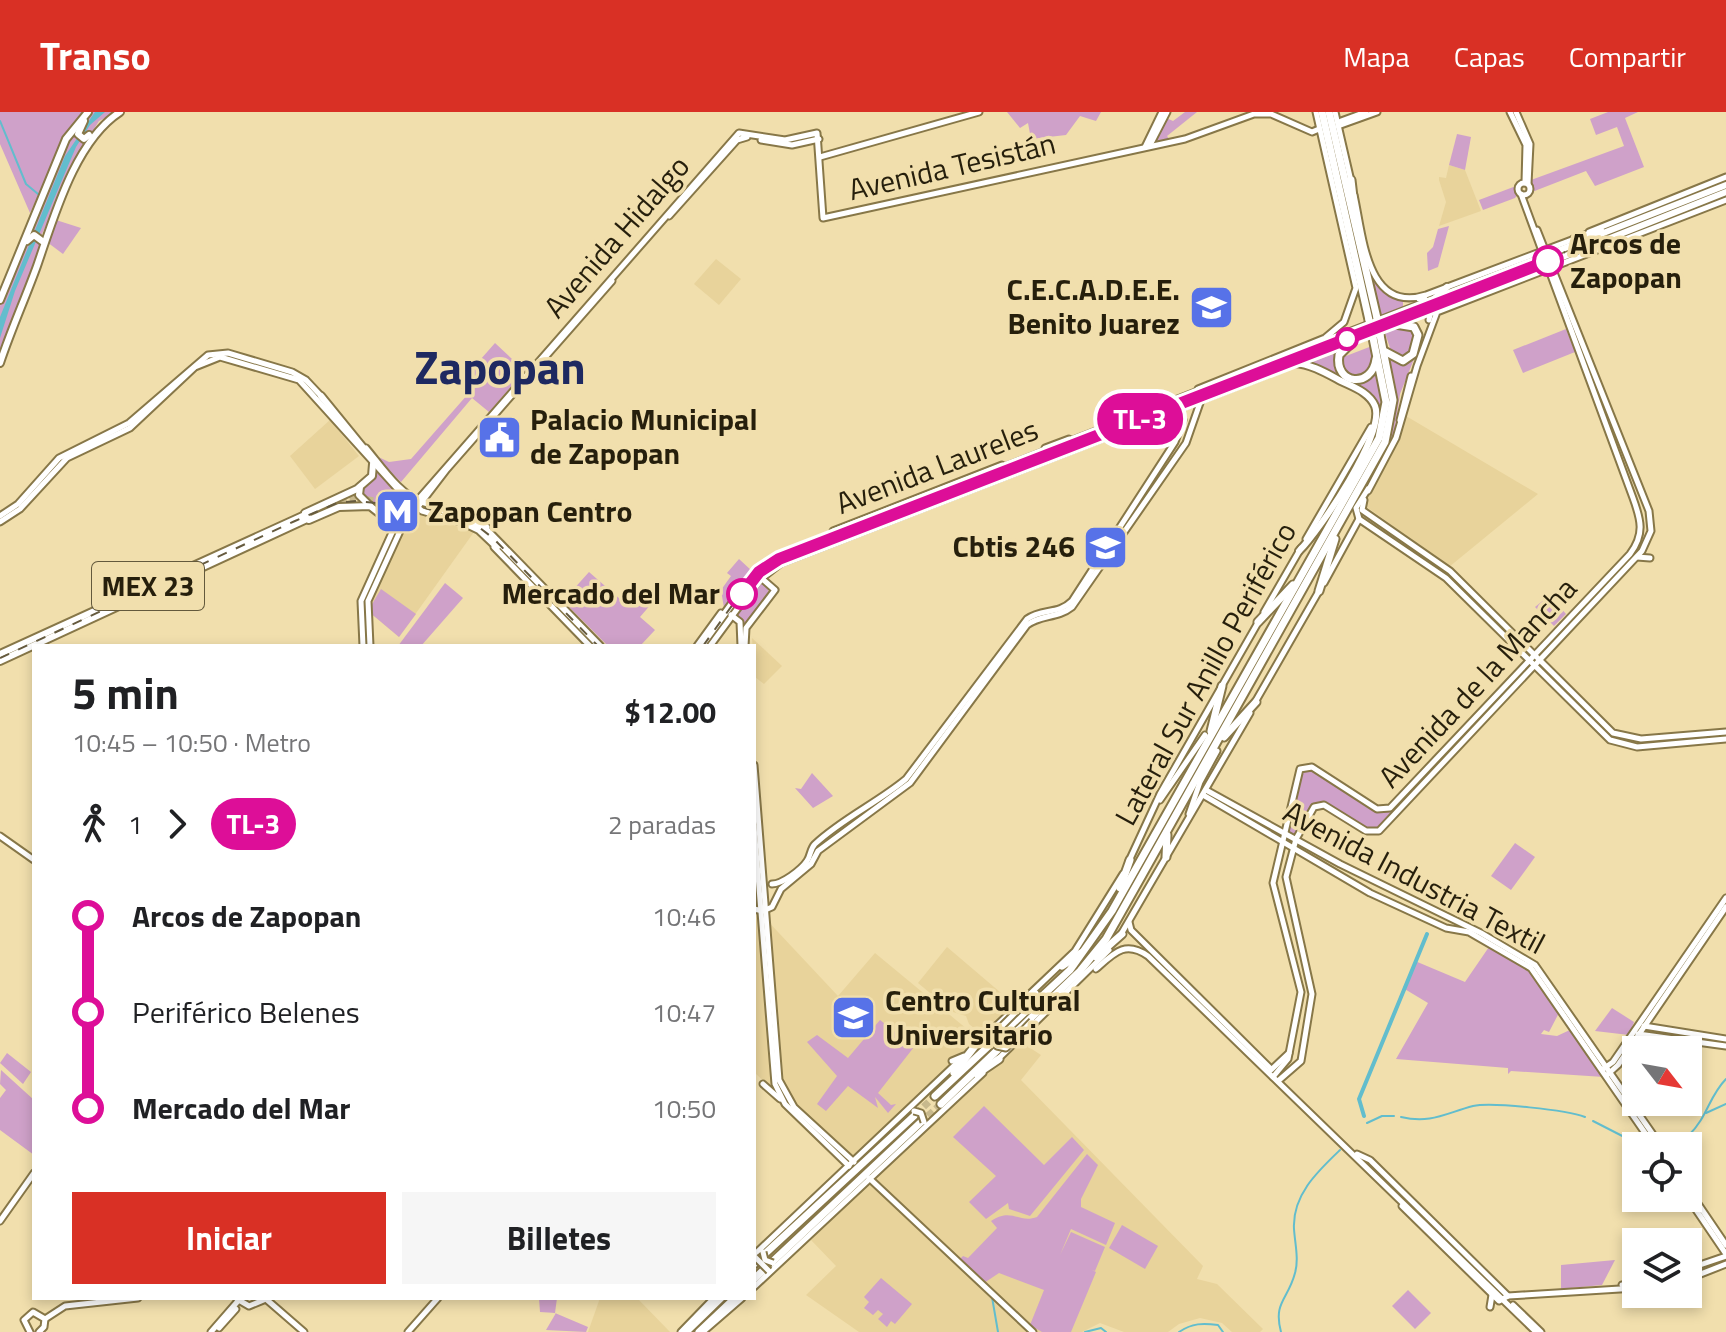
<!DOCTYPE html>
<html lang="es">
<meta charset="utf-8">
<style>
body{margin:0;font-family:"Titillium Web",sans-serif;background:#f6f6f6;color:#202124;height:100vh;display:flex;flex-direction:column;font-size:30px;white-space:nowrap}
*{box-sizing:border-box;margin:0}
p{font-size:26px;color:#757577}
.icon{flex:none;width:44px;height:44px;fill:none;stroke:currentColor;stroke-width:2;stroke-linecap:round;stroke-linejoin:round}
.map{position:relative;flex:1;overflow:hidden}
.panel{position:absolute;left:32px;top:532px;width:724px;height:656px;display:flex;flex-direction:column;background:#fff;border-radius:0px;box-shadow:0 4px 12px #0003}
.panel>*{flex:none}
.badge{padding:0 16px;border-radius:26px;font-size:28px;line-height:52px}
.needle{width:52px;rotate:121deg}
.buttons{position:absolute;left:1622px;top:924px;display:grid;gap:16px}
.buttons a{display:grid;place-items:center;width:80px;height:80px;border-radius:0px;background:#fff;box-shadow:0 4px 12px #0003;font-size:40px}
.map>.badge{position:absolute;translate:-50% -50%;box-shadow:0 0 0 4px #fff}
.legs{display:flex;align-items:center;gap:12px;height:88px;padding:0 40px;font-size:26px}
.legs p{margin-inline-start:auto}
.headline{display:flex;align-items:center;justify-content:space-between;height:136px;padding:0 40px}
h1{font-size:44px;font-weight:700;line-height:60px}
.button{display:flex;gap:16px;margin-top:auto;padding:16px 40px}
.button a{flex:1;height:92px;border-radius:0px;background:#d93025;color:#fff;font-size:32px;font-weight:700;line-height:92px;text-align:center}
.button a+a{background:#f6f6f6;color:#202124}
ul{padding:0 40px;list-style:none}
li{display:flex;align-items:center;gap:28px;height:96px;font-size:30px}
li i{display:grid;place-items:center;width:12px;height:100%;margin:0 10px;background:currentColor}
li i::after{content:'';width:20px;height:20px;margin:-10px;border:6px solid;border-radius:50%;background:#fff}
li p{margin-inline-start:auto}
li:first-child i{background:linear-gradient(#0000 50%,currentColor 0)}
li:last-child i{background:linear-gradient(currentColor 50%,#0000 0)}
header{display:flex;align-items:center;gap:48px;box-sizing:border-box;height:112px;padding:0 40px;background:#d93025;color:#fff}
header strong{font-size:38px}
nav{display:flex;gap:44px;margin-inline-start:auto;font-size:28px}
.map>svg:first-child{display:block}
.built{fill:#e8d39b}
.green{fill:#cfa1c9}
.water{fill:#62bdcd}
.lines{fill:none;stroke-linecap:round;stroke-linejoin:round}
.stream{stroke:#62bdcd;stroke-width:2}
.canal{stroke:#62bdcd;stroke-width:4}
.primary-tunnel{stroke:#c8b98d;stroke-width:6;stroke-dasharray:6 3;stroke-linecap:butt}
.highway-tunnel{stroke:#c8b98d;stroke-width:7;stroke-dasharray:7 3.5;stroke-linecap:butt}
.secondary-casing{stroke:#877748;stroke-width:9}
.primary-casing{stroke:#877748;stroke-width:10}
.highway-casing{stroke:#877748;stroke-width:11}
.secondary{stroke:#fff;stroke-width:5}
.primary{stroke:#fff;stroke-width:6}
.highway{stroke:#fff;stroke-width:7}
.rail{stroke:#665b3f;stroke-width:2;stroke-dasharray:10 10;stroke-linecap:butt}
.secondary-bridge-casing{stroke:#877748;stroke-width:9;stroke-linecap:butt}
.highway-bridge-casing{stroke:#877748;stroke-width:11;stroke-linecap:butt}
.secondary-bridge{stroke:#fff;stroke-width:5}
.highway-bridge{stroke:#fff;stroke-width:7}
.line-1-casing{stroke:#fff;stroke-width:18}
.line-1{stroke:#dd0e98;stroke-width:12}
.stop-1-dot{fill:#fff;stroke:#dd0e98;stroke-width:4}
.labels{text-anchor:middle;stroke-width:7;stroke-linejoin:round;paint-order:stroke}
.shield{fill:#f1dfad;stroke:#63593c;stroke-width:2}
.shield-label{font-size:28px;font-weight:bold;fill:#261f0c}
.street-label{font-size:30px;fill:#261f0c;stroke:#f1dfad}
.stop-label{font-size:30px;font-weight:bold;fill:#261f0c;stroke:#f1dfad;text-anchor:start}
.poi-label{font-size:30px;font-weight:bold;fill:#261f0c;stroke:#f1dfad;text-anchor:start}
.town-label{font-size:46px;font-weight:bold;fill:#1e2961;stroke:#f1dfad}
</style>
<header>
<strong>Transo</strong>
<nav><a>Mapa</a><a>Capas</a><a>Compartir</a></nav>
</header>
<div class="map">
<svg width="1726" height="1220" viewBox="0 0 1726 1220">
<rect width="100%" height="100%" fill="#f1dfad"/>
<g class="built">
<polygon points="1449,53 1465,58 1481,99 1439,114 1446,90 1439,68 1439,65 1446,66"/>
<polygon points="716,147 741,167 719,193 694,172"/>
<polygon points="1406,304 1538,382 1449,455 1364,393 1397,333"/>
<polygon points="330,308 359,344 315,377 290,344"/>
<polygon points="416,401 474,420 399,525 368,499 398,425"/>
<polygon points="752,526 782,554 764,572 755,565"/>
<polygon points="754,800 763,804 838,884 875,841 979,927 850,1051 754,960"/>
<polygon points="947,835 1014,892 982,923 969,912 966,904 953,900 918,871"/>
<polygon points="1021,930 1041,943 1021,968 1203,1154 1197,1167 1217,1172 1263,1217 1260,1220 1232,1220 1222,1211 1200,1206 1179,1212 1168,1220 1124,1220 1100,1211 1082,1220 1037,1220 872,1064 947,1001"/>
<polygon points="871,1070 1031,1220 859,1220 806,1183 836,1154 811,1128"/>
<polygon points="600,1186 637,1186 670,1220 588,1220"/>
</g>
<g class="green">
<polygon points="0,0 85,0 65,24 30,101 0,32"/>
<polygon points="90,0 117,0 99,9 80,39 42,122 35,151 17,193 0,245 0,194 71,24"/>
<polygon points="1007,0 1101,0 1096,9 1080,4 1066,23 1031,27 1028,11 1020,16"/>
<polygon points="1185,0 1197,0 1167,24 1170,28 1155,31 1164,5 1173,9"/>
<polygon points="1608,0 1638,0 1625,6 1644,55 1595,74 1586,59 1532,80 1531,68 1624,34 1617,15 1596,23 1590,7"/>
<polygon points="1457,22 1471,25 1465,58 1449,53"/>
<polygon points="1516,74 1518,82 1515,86 1483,98 1479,88"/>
<polygon points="56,108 81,116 63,142 47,130"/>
<polygon points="1449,114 1438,155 1428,159 1427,141 1433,135 1438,117"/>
<polygon points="1371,166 1384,180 1403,188 1403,196 1381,205"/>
<polygon points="1405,214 1417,224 1413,239 1405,246 1392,242 1385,221"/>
<polygon points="1566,217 1575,240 1523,261 1513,238"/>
<polygon points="495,231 525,259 489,300 472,286 401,370 372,342 389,350 411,347 468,282 458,273"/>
<polygon points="1372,234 1374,246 1370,261 1354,266 1343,258 1344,241 1346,244"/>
<polygon points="1339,240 1337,248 1355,270 1367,269 1379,257 1383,281 1379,297 1368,280 1312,250"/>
<path d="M1416,242L1400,282L1394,322L1378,354C1395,311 1400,295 1389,248L1399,250Z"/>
<polygon points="376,358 399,382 412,390 395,412 363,385 361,377"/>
<polygon points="739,447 752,459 724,496 721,478 731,464 727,461"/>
<polygon points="589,460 620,487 632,474 652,491 640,505 655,518 640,534 608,534 563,489"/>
<polygon points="760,468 768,476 769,484 744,512 735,503"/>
<polygon points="445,471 463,486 421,534 398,534"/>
<polygon points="381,477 416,502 399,525 368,499"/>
<polygon points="1550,483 1566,502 1554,514 1535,495"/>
<path d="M1310,657L1376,699L1385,700L1402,686L1406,689L1378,718C1353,719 1339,690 1315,691L1294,723L1287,721L1302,660Z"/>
<polygon points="812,661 833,684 813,696 795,676 801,677"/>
<polygon points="1515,731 1535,745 1511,778 1491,764"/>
<polygon points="1491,832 1531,856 1561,897 1549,920 1544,918 1541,922 1557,924 1572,917 1604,965 1511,959 1508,962 1508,956 1396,947 1428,891 1403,876 1415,849 1465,870"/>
<polygon points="1612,896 1634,910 1629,923 1595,919"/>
<polygon points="880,908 914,935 878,981 891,993 896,992 888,1001 875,985 878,996 848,974 826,999 817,992 837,964 807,930 817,923 848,946"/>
<polygon points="7,941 31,960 23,972 0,951"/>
<polygon points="1,958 34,988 34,1043 0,1018 0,986 6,978 0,972"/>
<polygon points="984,994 1044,1053 1072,1025 1084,1038 1030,1104 1009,1097 1008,1091 986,1107 969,1090 996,1064 953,1025"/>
<path d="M1087,1042L1098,1053L1081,1087V1095L1115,1111L1106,1133L1071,1117L1060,1143L1071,1120L1105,1135L1095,1159L1092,1158L1096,1160L1071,1220H1042L1030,1213L1044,1178L999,1161L984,1171L959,1148L963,1144L968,1146L997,1116L991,1109C1012,1095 1019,1112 1037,1105Z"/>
<polygon points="1122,1113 1158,1134 1145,1157 1109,1136"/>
<polygon points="1615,1148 1602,1173 1561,1177 1561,1153"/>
<polygon points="881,1166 912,1192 895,1212 891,1209 887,1215 878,1207 883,1202 878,1198 873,1203 864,1196 869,1190 864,1185"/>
<polygon points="1408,1178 1431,1201 1415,1217 1392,1194"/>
<polygon points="539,1186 557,1186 555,1201 588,1215 586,1220 546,1218 556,1201 540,1200"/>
</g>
<polygon class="water" points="95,0 105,0 90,13 76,35 15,179 0,226 0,205 65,44"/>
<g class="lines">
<g class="stream">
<polyline points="0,9 26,72 38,82"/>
<polyline points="1706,1001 1726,992"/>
<path d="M1401,1005C1431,1012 1446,1001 1473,994C1492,990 1567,998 1585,1005"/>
<polyline points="1593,1009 1636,1031"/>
<polyline points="1367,1011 1382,1004 1394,1004"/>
<path d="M1660,1027L1689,1023C1707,1006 1709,984 1726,967"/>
<polyline points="992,1185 998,1220"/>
<polyline points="1085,1220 1101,1216 1106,1220"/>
<path d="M1179,1220C1192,1211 1203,1211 1218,1213L1223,1220"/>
<path d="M1281,1220C1273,1190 1288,1188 1295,1161C1299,1147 1295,1132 1294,1117C1292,1083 1318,1059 1340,1038"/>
</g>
<polyline class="canal" points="1364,1004 1359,987 1427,822"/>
<g class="primary-tunnel">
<polyline points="332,391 359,386 444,399"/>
<polyline points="370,393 414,398"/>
</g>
<g class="highway-tunnel">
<polyline points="916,1002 935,984"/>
<polyline points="920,1011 941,992"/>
</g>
<defs>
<g id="secondary">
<polyline points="1335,0 1351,69"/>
<polyline points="1510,0 1526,33 1525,70"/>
<polyline points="1516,0 1530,32 1528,72"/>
<polyline points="1341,9 1366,0"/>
<polyline points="1338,14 1377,0"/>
<polyline points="761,28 792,33 819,27"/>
<polyline points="1150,33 1167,0"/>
<polyline points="1145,35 1162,0"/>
<polyline points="820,45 979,0"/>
<circle cx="1524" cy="77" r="6"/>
<path d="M1354,83C1363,122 1366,202 1426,183L1577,126"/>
<polyline points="669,104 737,28 747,25"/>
<polyline points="1589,120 1726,65"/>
<polyline points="1419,187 1425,187 1431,198 1429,208"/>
<polyline points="1198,277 1325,226 1344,210 1356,176 1316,0"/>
<polyline points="1400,308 1411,264"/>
<path d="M366,336C382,355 400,383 424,391C446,399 469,398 487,415"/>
<polyline points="1045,336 1069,327"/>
<polyline points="1368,379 1396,326 1417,254 1437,200 1726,88"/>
<polyline points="1364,388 1362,398 1450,459 1613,621 1641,627 1726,620"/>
<polyline points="0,404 18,392 59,346 129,311 208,243 228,241 292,260 306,268 323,286"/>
<polyline points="1359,407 1446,466 1610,628 1637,635 1726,627"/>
<polyline points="0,410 20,397 67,346 130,316 195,255 220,245 299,268 403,383 422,399 457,409"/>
<polyline points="833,419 1002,353"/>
<polyline points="1306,427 1371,315"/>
<polyline points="494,435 590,534"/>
<polyline points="1637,445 1650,446"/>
<polyline points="1324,471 1359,407 1356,396 1368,377"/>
<polyline points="1264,500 1301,436"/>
<polyline points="731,503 740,510 741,534"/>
<polyline points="363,534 361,489 395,414 739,21 785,28 817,21 823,106 1185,27 1254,2 1271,2 1312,20 1319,17"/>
<polyline points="370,534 368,489 401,417 447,357 612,169"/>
<polyline points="697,534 721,501"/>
<polyline points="710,534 757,470 781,451 1285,255"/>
<polyline points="745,534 746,516 775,478 759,464"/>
<polyline points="1254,592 1319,479"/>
<polyline points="754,653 779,968 794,995 854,1050"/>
<polyline points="1206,678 1340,752 1481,821 1535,853 1661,1034"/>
<polyline points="1203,683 1370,781 1446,816 1469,820 1531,856 1654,1034"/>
<polyline points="1160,688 1205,623"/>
<polyline points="1189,702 1200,670 1217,639"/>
<polyline points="754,714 775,972 785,992 849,1054"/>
<polyline points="0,724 34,748"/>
<polyline points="1129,749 1160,682 1259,509"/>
<path d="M772,772C782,772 801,758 807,749C811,743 810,737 815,732C843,706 877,691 906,667L1027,507C1042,496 1058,503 1072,489L1175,330L1183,308L1174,299"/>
<path d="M754,797L763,799L772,795L781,777L811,752L818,739L910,671L1027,513C1041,502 1057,507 1072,495L1186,331L1201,288"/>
<polyline points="1129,810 1131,818 1271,957"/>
<polyline points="1120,824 1250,601"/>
<path d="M1096,857C1114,841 1125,828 1148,844L1536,1220"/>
<polyline points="1019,897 1036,881"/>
<polyline points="1042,900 1064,881"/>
<polyline points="1644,914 1726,927"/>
<polyline points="1638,922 1726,934"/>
<polyline points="974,935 1075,839 1123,762"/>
<polyline points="952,949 964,944"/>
<polyline points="996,949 1109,838"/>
<polyline points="1603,957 1613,950 1726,786"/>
<polyline points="1271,958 1289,941"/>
<polyline points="1607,963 1618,953 1726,795"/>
<path d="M1273,965L1288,947L1301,880L1273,771L1300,657L1312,655L1377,697L1390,696L1630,442C1645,422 1641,408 1633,386L1521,82"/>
<polyline points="1278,969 1301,949 1312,882 1286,765 1296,727 1314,695 1324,693 1366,719 1379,719 1642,439 1651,419 1649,399 1537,118"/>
<polyline points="763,972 780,987"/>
<polyline points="1357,1042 1370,1048 1508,1184"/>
<polyline points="869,1066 1033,1220"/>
<polyline points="1688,1077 1726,1133"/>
<polyline points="1688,1086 1726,1142"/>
<polyline points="1402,1094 1499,1189 1508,1184 1636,1176"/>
<polyline points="0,1109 34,1061"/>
<polyline points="754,1143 961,947"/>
<polyline points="1688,1157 1726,1144"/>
<polyline points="1688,1167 1726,1152"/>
<polyline points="1622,1173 1636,1171"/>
<polyline points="754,1175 983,961"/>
<polyline points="237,1187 249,1194 266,1187"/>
<polyline points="266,1187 304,1220"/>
<polyline points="1513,1193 1541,1220"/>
<polyline points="1490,1195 1492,1183"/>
<polyline points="45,1207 65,1194 138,1186"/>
<polyline points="219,1216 236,1197"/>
<polyline points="704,1219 742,1186"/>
<polyline points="30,1220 24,1208 33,1200 45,1207 44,1215 39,1220"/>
<polyline points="211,1220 238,1189"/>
<polyline points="408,1220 438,1186"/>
<polyline points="681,1220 714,1186"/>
</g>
<g id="primary">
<polyline points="84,9 78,22 84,27 89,23"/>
<polyline points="1574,127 1601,118"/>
<polyline points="27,129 34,123 42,129"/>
<polyline points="1594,135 1607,134"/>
<polyline points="1435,186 1447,175"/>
<polyline points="0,188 66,27 88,0"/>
<path d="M0,251C11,218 25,187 37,154C54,105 75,29 120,0"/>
<path d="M1294,251C1311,252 1326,261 1341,269C1353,275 1369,280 1375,294C1386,321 1320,418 1299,439"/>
<polyline points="321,284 365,338"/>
<polyline points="360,375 359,383 370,394"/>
<polyline points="444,399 483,414 600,534"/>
<polyline points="305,401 357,377 372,364 373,352"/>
<polyline points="454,406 479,418 497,435"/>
<polyline points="309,408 339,395 370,394 394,413 404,413"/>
<polyline points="758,463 779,448 1262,260 1354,228 1726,80"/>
<polyline points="701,534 755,460 778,444 1726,73"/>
<polyline points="0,542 307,402"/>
<polyline points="0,549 309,406"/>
</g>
<g id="highway">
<polyline points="1322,0 1369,208"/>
<polyline points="1329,0 1377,206"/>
<polyline points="1351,68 1353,85"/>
<path d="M1354,228L1339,243C1334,273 1372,277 1376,247"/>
<polyline points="1386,240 1403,249 1413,242 1418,223 1414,215 1395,212"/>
<polyline points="1319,479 1335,427"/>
<polyline points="1258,510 1293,473"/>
<polyline points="1211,619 1222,574"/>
<polyline points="1224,625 1256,590"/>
<polyline points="1166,745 1167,723"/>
<polyline points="1120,776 1130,748"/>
<polyline points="1096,845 1122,822"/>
<polyline points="1062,854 1081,841"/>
<polyline points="954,961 975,934"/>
<polyline points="977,962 999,947"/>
<polyline points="935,984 1070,858 1112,799 1379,326 1386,290 1373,226"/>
<polyline points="941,992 1080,859 1106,827 1141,765 1385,330 1393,288 1380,223"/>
<polyline points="754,1152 914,1004"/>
<polyline points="754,1167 920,1011"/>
<polyline points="686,1220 721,1186"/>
<polyline points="699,1220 735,1186"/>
</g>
</defs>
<use href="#secondary" class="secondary-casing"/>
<use href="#primary" class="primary-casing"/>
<use href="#highway" class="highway-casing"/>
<use href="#secondary" class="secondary"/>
<use href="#primary" class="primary"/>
<use href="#highway" class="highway"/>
<g class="rail">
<polyline points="703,534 751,467 778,445 1565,140"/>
<polyline points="0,546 295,409 337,391 356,389 425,396 470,408 494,427 598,534"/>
</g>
<defs>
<g id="secondary-bridge">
<polyline points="1019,897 996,920 993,929 997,934 1006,936 1032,909"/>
<polyline points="914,999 921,1001 924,1010"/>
<polyline points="763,1140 765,1148 773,1151"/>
<polyline points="755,1145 769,1159"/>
</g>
<g id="highway-bridge">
<polyline points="1377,206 1380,223"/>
<polyline points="1369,208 1373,226"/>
</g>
</defs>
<use href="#secondary-bridge" class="secondary-bridge-casing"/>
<use href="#highway-bridge" class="highway-bridge-casing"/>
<use href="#secondary-bridge" class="secondary-bridge"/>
<use href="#highway-bridge" class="highway-bridge"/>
</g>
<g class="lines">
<defs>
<polyline id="line-1" points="742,482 759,460 779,447 1548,149"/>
</defs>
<use href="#line-1" class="line-1-casing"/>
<use href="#line-1" class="line-1"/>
</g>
<defs>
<symbol id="university-square" viewBox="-11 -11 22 22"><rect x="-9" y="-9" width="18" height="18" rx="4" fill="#5772e8" stroke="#f1dfad"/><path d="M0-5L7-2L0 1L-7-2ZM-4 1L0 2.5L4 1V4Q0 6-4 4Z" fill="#fff"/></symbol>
<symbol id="civic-square" viewBox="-11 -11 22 22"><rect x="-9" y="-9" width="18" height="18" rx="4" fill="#5772e8" stroke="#f1dfad"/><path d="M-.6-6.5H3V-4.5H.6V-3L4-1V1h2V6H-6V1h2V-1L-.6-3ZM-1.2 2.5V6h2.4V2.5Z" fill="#fff"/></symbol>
<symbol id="metro-square" viewBox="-11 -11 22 22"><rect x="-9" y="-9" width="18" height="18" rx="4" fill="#5772e8" stroke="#f1dfad"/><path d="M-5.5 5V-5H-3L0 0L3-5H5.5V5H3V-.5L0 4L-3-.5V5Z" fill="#fff"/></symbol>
</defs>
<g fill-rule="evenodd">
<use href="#university-square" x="1186" y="170" width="51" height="51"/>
<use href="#civic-square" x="474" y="300" width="51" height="51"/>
<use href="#metro-square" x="372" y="374" width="51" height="51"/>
<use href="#university-square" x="1080" y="410" width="51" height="51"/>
<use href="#university-square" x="828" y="880" width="51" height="51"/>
</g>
<g class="stop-1-dot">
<circle cx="1548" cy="149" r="14"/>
<circle cx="1347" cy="227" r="10"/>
<circle cx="742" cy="482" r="14"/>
</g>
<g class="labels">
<rect class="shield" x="92" y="450" width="112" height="48" rx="6"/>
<g class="shield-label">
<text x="148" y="484">MEX 23</text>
</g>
<g class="street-label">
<text transform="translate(952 55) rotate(-13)" y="10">Avenida Tesistán</text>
<text transform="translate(617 125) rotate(-49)" y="10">Avenida Hidalgo</text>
<text transform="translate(937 355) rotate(-21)" y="10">Avenida Laureles</text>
<text transform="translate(1206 562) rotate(-61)" y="10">Lateral Sur Anillo Periférico</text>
<text transform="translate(1478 571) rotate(-47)" y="10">Avenida de la Mancha</text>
<text transform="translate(1414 766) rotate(28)" y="10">Avenida Industria Textil</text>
</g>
<g class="stop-label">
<text x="1570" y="142">Arcos de<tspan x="1570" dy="34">Zapopan</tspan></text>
<text x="720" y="492" text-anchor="end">Mercado del Mar</text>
</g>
<g class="poi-label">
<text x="1180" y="188" text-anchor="end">C.E.C.A.D.E.E.<tspan x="1180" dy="34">Benito Juarez</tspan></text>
<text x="530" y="318">Palacio Municipal<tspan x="530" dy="34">de Zapopan</tspan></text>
<text x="428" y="410">Zapopan Centro</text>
<text x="1075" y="445" text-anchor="end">Cbtis 246</text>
<text x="885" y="899">Centro Cultural<tspan x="885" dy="34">Universitario</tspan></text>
</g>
<g class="town-label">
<text x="500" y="272">Zapopan</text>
</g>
</g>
</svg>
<div class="buttons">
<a><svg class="needle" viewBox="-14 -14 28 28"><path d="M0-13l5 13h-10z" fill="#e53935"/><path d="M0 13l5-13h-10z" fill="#757577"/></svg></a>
<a><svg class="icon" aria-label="locate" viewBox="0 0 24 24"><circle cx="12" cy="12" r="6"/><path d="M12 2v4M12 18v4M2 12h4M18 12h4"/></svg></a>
<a><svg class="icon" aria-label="layers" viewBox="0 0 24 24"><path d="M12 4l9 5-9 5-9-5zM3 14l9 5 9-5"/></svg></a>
</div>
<b class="badge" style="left:1140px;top:307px;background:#dd0e98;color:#fff">TL-3</b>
<section class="panel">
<div class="headline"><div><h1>5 min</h1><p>10:45 – 10:50 · Metro</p></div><b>$12.00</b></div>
<div class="legs"><svg class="icon" aria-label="walk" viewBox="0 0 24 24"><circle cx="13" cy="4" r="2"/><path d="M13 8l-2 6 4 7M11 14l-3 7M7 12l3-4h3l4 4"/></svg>1<svg class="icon" aria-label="forward" viewBox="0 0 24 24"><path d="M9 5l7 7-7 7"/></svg><b class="badge" style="background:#dd0e98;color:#fff">TL-3</b><p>2 paradas</p></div>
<ul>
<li><i style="color:#dd0e98"></i><b>Arcos de Zapopan</b><p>10:46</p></li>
<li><i style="color:#dd0e98"></i><span>Periférico Belenes</span><p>10:47</p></li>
<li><i style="color:#dd0e98"></i><b>Mercado del Mar</b><p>10:50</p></li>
</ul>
<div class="button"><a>Iniciar</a><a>Billetes</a></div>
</section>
</div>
